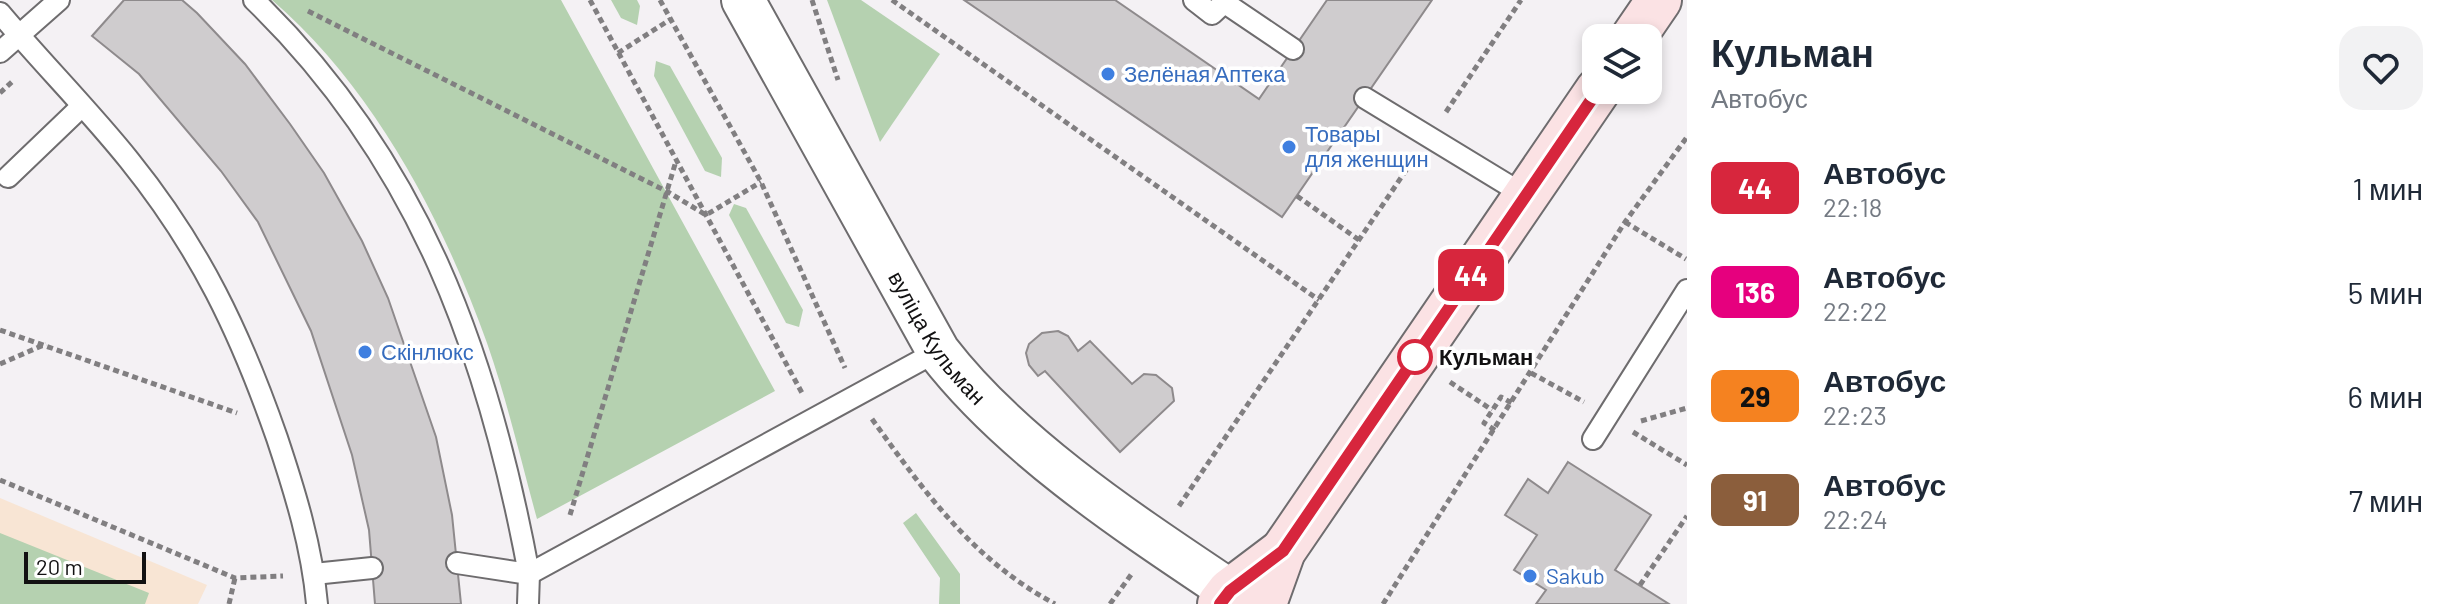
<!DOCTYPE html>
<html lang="ru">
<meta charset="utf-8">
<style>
body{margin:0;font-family:Barlow,sans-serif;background:#f2f2f3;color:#1f2937;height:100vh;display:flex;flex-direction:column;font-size:30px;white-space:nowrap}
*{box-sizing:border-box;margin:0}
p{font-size:26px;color:#747a83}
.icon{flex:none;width:44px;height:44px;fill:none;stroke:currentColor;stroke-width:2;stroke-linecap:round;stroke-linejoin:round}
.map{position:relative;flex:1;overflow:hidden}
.panel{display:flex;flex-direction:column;background:#fff;width:760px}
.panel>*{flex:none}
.badge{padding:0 16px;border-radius:12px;font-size:28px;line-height:52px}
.buttons{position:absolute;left:1582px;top:24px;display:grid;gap:16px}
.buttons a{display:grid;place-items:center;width:80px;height:80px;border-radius:16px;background:#fff;box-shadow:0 4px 12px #0003;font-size:40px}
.scale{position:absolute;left:24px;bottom:20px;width:122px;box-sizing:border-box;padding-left:8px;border:4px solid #121112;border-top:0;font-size:22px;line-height:28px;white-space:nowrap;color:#121112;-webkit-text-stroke:6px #fff;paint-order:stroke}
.map>.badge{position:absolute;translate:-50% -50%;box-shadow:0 0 0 4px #fff}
.round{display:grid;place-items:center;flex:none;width:84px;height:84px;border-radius:24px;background:#f2f2f3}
.head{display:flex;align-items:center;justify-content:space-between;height:136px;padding:0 24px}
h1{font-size:38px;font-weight:800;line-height:60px}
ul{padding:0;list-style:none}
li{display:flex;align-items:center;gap:24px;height:104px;padding:0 24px}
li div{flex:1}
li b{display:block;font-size:30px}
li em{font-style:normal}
li .badge{min-width:88px;font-weight:700;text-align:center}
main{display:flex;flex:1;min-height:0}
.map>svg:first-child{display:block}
.education{fill:#f8e5d4}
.green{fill:#b5d1b0}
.building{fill:#cfccce;stroke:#8e8a8c;stroke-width:2}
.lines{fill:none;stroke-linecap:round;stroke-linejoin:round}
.lane-casing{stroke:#6e6c6e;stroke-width:24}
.street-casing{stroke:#6e6c6e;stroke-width:46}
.secondary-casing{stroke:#6e6c6e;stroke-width:48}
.path{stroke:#817f81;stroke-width:5;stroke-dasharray:6 4;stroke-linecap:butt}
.lane{stroke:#fff;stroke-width:20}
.street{stroke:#fff;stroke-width:42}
.secondary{stroke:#fbe2e4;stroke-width:44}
.line-casing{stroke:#fff;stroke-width:18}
.line{stroke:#d7263d;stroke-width:12}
.shop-dot{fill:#3f7fe0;stroke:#fff;stroke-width:3}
.stop-dot{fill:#fff;stroke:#d7263d;stroke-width:4}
.labels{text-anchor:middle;stroke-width:7;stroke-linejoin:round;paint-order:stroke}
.shop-label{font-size:22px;fill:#366cbe;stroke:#fff;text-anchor:start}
.street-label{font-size:22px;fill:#121112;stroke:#fff}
.stop-label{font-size:22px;font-weight:bold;fill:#121112;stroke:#fff;text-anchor:start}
</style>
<main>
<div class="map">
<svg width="1687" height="604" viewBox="0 0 1687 604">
<rect width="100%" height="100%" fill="#f4f1f4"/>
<polygon class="education" points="0,498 207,585 198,604 0,604"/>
<g class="green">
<path d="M272,0H561L775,391L537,519C521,461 507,400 487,343C442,218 374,88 272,0Z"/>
<polygon points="611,0 637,0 640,6 637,25 621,18"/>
<polygon points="827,0 861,0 940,54 880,142"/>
<polygon points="656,61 670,66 722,158 721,177 705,171 654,76"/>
<polygon points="734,204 746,208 803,310 799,327 786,323 729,215"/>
<polygon points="916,513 960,574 960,604 939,604 940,578 903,523"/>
<polygon points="0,533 149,593 145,604 0,604"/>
</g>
<g class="building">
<polygon points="124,0 182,0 197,13 245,64 290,124 324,173 362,241 388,298 436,437 452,515 461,604 375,604 369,530 352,455 311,331 258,222 221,171 139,74 92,36"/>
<polygon points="964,0 1115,0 1259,99 1327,0 1432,0 1282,217"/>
<polygon points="1058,331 1068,336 1078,351 1090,341 1132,384 1144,374 1156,375 1172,388 1174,401 1120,452 1045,371 1038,376 1029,365 1026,353 1029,344 1042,333"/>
<polygon points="1568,462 1651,515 1615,570 1669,604 1536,604 1546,590 1514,570 1537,535 1505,515 1528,479 1548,493"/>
</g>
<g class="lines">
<defs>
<g id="lane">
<path d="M254,0C419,160 488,353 529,574L938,351"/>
<polyline points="1194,0 1212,14 1227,0"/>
<polyline points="1225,3 1293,49"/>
<path d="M0,13C42,63 88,109 129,160C200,248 240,332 277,438C295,492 312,547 317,604"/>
<polyline points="0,52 59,0"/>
<polyline points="1365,98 1526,196"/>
<polyline points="8,177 81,107"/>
<polyline points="1593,439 1687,290"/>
<polyline points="457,563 529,574 528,604"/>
<polyline points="314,574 372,568"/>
</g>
<g id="street">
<path id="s1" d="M743,0L938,351C1012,447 1130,524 1230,591"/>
</g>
<g id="secondary">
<polyline points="1633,38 1659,0"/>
<polyline points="1220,604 1230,591 1283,551"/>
<polyline points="1264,604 1283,551 1598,90"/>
</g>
</defs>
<use href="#lane" class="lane-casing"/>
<use href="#street" class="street-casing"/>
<use href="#secondary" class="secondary-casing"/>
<g class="path">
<polyline points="590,0 802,393"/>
<polyline points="660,0 761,182 845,368"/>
<polyline points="812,0 838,80"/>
<polyline points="892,0 1319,300"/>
<polyline points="308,11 668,192 706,215 761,182"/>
<polyline points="618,53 671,19"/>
<polyline points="0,93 14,80"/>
<polyline points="1446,112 1521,0"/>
<polyline points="1297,196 1359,240"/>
<polyline points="1625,222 1686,259"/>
<polyline points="0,330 237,413"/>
<polyline points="0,364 46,344"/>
<polyline points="1531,373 1584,402"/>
<polyline points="1450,382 1492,410"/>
<path d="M872,419C926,494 972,559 1055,604"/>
<polyline points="1641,421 1687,408"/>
<polyline points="1495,430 1484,423 1501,397 1512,403"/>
<polyline points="1633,432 1687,465"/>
<polyline points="0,480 235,578 283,576"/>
<polyline points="1179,506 1413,160"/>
<polyline points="570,515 676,161"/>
<polyline points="1640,585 1687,516"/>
<polyline points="229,604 235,578"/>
<polyline points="1110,604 1133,572"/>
<polyline points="1383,604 1625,222 1687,137"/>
</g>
<use href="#lane" class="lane"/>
<use href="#street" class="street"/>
<use href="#secondary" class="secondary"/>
</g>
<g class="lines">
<defs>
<polyline id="line" points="1220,604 1230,591 1283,551 1598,90"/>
</defs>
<use href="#line" class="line-casing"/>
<use href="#line" class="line"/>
</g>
<g class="shop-dot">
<circle cx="1108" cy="74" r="8"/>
<circle cx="1289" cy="147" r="8"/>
<circle cx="365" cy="352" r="8"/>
<circle cx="1530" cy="576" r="8"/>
</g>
<circle class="stop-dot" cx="1415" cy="357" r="16"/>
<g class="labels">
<g class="shop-label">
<text x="1124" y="82">Зелёная Аптека</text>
<text x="1305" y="142">Товары<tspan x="1305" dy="25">для женщин</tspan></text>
<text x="381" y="360">Скінлюкс</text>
<text x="1546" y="584">Sakub</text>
</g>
<g class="street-label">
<text dy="8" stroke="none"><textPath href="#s1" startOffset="390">вуліца Кульман</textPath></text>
</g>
<g class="stop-label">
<text x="1439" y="365">Кульман</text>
</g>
</g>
</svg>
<div class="buttons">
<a><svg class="icon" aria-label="layers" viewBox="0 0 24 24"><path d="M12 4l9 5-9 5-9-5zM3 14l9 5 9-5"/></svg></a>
</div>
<div class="scale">20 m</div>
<b class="badge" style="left:1471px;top:275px;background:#d7263d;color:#fff">44</b>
</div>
<section class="panel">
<div class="head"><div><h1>Кульман</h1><p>Автобус</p></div><a class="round"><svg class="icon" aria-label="heart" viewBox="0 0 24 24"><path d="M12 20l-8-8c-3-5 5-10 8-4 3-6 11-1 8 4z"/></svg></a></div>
<ul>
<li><span class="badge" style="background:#d7263d;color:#fff">44</span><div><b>Автобус</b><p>22:18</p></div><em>1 мин</em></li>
<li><span class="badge" style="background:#e6007e;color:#fff">136</span><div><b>Автобус</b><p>22:22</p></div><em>5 мин</em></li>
<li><span class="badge" style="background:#f58220;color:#111">29</span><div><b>Автобус</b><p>22:23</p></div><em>6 мин</em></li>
<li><span class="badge" style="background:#8b5e3c;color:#fff">91</span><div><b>Автобус</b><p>22:24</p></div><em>7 мин</em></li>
</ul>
</section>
</main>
